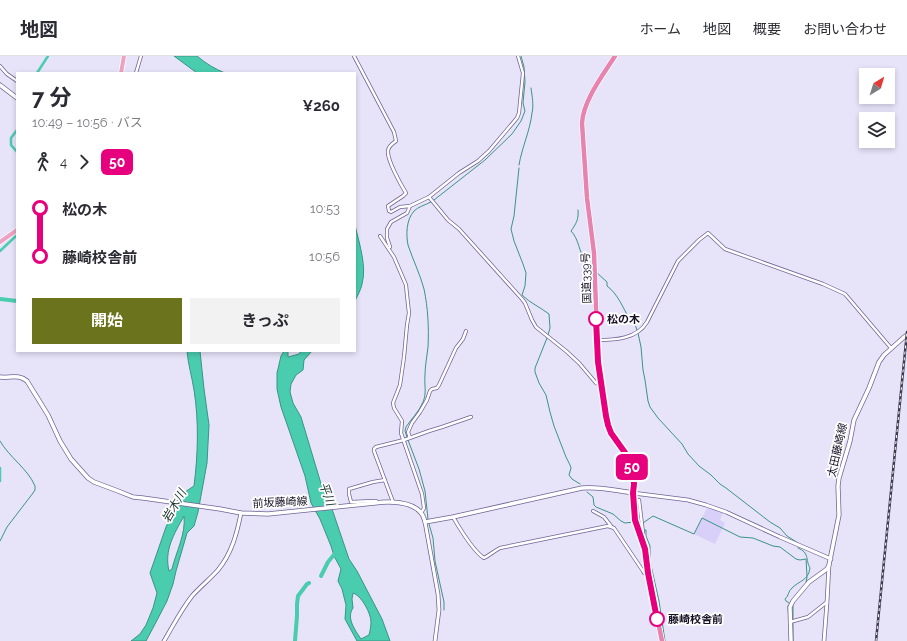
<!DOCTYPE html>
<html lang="ja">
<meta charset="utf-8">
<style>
body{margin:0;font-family:Raleway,"Noto Sans JP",sans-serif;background:#f2f2f3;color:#2b2b33;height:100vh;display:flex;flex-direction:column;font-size:15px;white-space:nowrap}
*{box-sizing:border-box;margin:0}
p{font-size:13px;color:#7c7c81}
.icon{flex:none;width:22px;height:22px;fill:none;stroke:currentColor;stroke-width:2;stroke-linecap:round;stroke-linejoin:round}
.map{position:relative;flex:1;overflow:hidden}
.drawer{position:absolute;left:16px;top:16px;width:340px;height:280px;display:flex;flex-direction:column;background:#fff;border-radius:0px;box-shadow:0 2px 6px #0003}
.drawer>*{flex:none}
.badge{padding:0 8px;border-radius:6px;font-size:14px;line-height:26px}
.needle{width:26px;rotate:38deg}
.buttons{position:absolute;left:859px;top:12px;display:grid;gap:8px}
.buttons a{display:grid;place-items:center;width:36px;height:36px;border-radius:0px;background:#fff;box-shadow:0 2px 6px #0003;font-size:20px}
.map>.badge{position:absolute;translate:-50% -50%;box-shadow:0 0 0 2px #fff}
.legs{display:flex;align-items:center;gap:6px;height:44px;padding:0 16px;font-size:13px}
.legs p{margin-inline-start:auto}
.headline{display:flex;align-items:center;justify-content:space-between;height:68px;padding:0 16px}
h1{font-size:22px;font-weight:700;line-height:30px}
.cta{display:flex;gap:8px;margin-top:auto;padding:8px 16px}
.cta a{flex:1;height:46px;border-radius:0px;background:#6b731c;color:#fff;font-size:16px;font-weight:700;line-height:46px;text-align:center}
.cta a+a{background:#f2f2f3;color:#2b2b33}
ul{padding:0 16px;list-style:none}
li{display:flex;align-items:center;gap:14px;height:48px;font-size:15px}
li i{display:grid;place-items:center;width:6px;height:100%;margin:0 5px;background:currentColor}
li i::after{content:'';width:10px;height:10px;margin:-5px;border:3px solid;border-radius:50%;background:#fff}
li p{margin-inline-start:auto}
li:first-child i{background:linear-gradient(#0000 50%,currentColor 0)}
li:last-child i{background:linear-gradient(currentColor 50%,#0000 0)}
header{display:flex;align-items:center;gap:24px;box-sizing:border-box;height:56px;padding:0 20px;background:#fff;border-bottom:1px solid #e1e1e2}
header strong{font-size:19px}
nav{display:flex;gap:22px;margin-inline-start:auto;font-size:14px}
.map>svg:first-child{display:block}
.green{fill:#d8d0f8}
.water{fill:#4accaf;stroke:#3a9485;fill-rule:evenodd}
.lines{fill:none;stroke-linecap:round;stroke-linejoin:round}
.stream{stroke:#3a9485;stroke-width:1}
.canal{stroke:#4accaf;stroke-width:2.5}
.river{stroke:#4accaf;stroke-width:4}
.minor-casing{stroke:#706395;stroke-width:4}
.tertiary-casing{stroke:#706395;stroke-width:4.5}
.secondary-casing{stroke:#706395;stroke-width:5}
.primary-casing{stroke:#fff;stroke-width:5.5}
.trunk-casing{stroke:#fff;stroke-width:6}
.minor{stroke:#fff;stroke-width:2.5}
.tertiary{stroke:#fff;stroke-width:3}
.secondary{stroke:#fff;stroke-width:3.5}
.primary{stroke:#eca3c3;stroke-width:4}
.trunk{stroke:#e684af;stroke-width:4.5}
.rail-casing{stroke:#3e394d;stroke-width:2.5}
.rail{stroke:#fff;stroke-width:1;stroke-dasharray:3;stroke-linecap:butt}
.line-1-casing{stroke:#fff;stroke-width:9}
.line-1{stroke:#e6007e;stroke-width:6}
.stop-1-dot{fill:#fff;stroke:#e6007e;stroke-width:2}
.labels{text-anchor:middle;stroke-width:3.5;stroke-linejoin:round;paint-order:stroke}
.street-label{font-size:11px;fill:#161124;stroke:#fff}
.stop-label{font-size:11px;font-weight:bold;fill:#161124;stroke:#fff;text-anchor:start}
.water-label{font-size:12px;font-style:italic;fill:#1c322c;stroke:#fff}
</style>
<header>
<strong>地図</strong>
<nav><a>ホーム</a><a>地図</a><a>概要</a><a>お問い合わせ</a></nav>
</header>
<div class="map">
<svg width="907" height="585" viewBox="0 0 907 585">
<rect width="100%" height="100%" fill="#e7e3f9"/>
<polygon class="green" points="707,452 723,457 720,464 725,467 715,488 694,478"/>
<g class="water">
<path d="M174,0H197C205,7 215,13 225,17H197Z"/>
<path d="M355,169C359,187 367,210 362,228C361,234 357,240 355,245Z"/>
<path d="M187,295H200L204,333L209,369L207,407L198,456L194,470L187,477L176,515L173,528L167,545L154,570L146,585H131L140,578L146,569L153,552L157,537L150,517L166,471L176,450L185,436L194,430C198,399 199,365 194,334C192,321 188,308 187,295ZM184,460C186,478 176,496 172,513L169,515C164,494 174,478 184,460Z"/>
<path d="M284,295H288V301L299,298L301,295H312L304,304L303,314L296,319L291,328L290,336L293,347L301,361L322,431L330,447L349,503L357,515L382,563L390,585H357L345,563L346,549L342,533L338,525L341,513L334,500L331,490L320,463L311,447L305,420L281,351L277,333V317L281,300ZM353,537C361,539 371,557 371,566C371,570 370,575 369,579L361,583C355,574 346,562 353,552L352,543Z"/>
</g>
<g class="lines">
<g class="stream">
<path d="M519,109C522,91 530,75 532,57C534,49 532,40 531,32"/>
<path d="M519,112L514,160L511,173L514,185L523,208L526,217L525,230L522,239C530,247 540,251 549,258L550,272L548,279"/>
<polyline points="434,144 485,104 512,78 521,65 525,55 523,47 525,26 524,11 521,0"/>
<path d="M578,154C579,163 576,168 571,175C579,183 579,196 585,205C587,208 590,210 592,212"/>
<path d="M596,216L607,226V230C618,238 623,252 630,264C633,267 636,269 637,274"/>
<polyline points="638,277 641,291 643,314 645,324 648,345 650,351 658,362 682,388 688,398 699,410 711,419 720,428 726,432 770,466 780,472 787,480 798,487"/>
<polyline points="547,282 535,312 535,316 539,327 546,339 550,356 554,370 566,401 570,409 571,412 569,419 572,423 580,428"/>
<path d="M407,381L405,375L406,371C411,363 419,356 423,346C427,337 424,328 425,319C425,310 427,300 428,291C429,272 428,252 424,233C420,218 413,204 408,189C406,179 406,164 414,155C418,151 425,149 431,146"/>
<polyline points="408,384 419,413 425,435 428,463"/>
<path d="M0,385C9,401 28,413 35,430V434L33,437L7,471L0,485"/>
<polyline points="587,436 593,441 594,449 596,451 613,458 621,465 625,467 634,466"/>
<polyline points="643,467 653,460 694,478 702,462 740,481 753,482 773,490 780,491 796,503 800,504 806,503 807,520"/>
<polyline points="429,468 433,482 435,505 444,546 444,554"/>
<polyline points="635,469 635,475 636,475"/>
<polyline points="644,474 646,474 646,480 650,490 650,505 659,545 665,585"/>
<polyline points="806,527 807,521"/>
<path d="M789,547L786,545L785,543C789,540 788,535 792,532C800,524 808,525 810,512C805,503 810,497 798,492"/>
<polyline points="788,550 789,566"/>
<polyline points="793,550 793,585"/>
</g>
<g class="canal">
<polyline points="37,17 48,0"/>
<polyline points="17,74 11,82 11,89 17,96"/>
<polyline points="0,195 17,179"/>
<polyline points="0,412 0,425"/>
</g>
<g class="river">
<polyline points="0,243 17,245"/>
<polyline points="321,520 328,506 337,495"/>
<polyline points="295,585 297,560 297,548 298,540 307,528 309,527"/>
</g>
<defs>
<g id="minor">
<path d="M354,0L394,76L396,85C393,87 388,91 388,95C387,104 401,129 406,137L403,140L388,150L389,155L391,156L400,151L410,150"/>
<polyline points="0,10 7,18 17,25"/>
<polyline points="136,17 141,0"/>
<polyline points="429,141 448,164 459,173 522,243 525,247 532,264 536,271 566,295 579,307 596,327 601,329"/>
<polyline points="380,180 394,201 406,229 407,239 409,257 407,269 404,301 400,329 393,347 394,352 402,365 401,377 422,438 424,452 421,457"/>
<polyline points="390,191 387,182 387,173 391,166 407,157 410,150 429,141 459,117 478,105 489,95 517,62 519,57 523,17 518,0"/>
<path d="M597,284C615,284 637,283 647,266L678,205L699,184L708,177L725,193L823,228L845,238L891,292"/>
<polyline points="410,382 408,376 412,367 420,356 427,344 430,335 432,333 437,332 439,329 456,292 463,283 466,275"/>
<polyline points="639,444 643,477 641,479"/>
<polyline points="377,446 376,445 373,445 351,446 349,438 349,433 373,426 385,424"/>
<polyline points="393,446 374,395 374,393 376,391 404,384 429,375 442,371 471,361"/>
<polyline points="593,455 604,461 611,470"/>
<path d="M453,461C460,473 473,495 484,502C490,499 494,495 500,492L603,471L608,470L614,472L643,515L644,517H648"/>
<polyline points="790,566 808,561 827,546"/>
</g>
<g id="tertiary">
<polyline points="633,437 688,444 706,449 726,456 780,481 831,503"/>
<polyline points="425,466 438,538 439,554 435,585"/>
<path d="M164,585C173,570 181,554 192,540C200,531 210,523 218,514C232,497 237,477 241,457"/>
<polyline points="824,585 827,546 829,509"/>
</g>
<g id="secondary">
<polyline points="0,29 17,42"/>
<path d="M0,321C10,322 19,318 27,325L48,359L60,385L71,403L88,422L94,426L118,435L133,441L143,442L220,453L241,457L268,458L375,447C388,445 412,445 421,457C423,459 424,462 425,466L453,461L582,432C599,430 617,435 633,437"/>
<polyline points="791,585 790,551 793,545 809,526 827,513 829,509 839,459 838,430 839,422 850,385 854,364 869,332 879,306 884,299 903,282 907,279"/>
</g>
<g id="primary">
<polyline points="121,17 124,0"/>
<polyline points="0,186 17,174"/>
</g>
<path id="trunk" d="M615,0C603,19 583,45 582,67L587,142L594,197L598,306L606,360L608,369L611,377L626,398L631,407L633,415L634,428L633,437L634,456L635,464L645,493L648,517L662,585"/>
</defs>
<use href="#minor" class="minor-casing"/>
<use href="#tertiary" class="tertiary-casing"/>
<use href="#secondary" class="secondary-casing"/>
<use href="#primary" class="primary-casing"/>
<use href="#trunk" class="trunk-casing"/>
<use href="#minor" class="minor"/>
<use href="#tertiary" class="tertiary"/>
<use href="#secondary" class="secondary"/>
<use href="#primary" class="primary"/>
<use href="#trunk" class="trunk"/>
<defs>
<polyline id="rail" points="876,585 907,276"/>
</defs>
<use href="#rail" class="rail-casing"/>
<use href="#rail" class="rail"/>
</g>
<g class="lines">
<defs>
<polyline id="line-1" points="596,263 598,306 606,360 608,369 611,377 626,398 631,407 633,415 634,428 633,437 635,464 645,493 648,517 657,563"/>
</defs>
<use href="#line-1" class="line-1-casing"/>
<use href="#line-1" class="line-1"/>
</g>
<g class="stop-1-dot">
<circle cx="596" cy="263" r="7"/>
<circle cx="657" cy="563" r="7"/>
</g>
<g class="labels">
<g class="street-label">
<text transform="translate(586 222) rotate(-92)" y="4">国道339号</text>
<text transform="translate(837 394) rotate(-77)" y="4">太田藤崎線</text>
<text transform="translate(280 446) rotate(-3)" y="4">前坂藤崎線</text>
</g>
<g class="stop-label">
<text x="607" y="267">松の木</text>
<text x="668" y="567">藤崎校舎前</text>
</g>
<g class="water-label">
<text transform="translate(327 438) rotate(70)" y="4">平川</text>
<text transform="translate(174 450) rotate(-60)" y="4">岩木川</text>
</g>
</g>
</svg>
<div class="buttons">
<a><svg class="needle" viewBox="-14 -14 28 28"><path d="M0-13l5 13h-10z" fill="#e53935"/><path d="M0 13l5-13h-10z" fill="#7c7c81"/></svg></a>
<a><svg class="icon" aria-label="layers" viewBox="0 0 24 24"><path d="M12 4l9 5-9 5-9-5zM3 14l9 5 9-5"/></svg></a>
</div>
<b class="badge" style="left:632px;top:411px;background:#e6007e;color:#fff">50</b>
<section class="drawer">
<div class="headline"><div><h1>7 分</h1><p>10:49 – 10:56 · バス</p></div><b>¥260</b></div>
<div class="legs"><svg class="icon" aria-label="walk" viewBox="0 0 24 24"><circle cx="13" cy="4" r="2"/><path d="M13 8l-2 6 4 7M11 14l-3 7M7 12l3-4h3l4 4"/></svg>4<svg class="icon" aria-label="forward" viewBox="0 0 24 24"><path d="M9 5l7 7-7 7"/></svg><b class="badge" style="background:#e6007e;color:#fff">50</b></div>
<ul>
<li><i style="color:#e6007e"></i><b>松の木</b><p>10:53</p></li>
<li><i style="color:#e6007e"></i><b>藤崎校舎前</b><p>10:56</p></li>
</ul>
<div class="cta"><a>開始</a><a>きっぷ</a></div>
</section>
</div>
